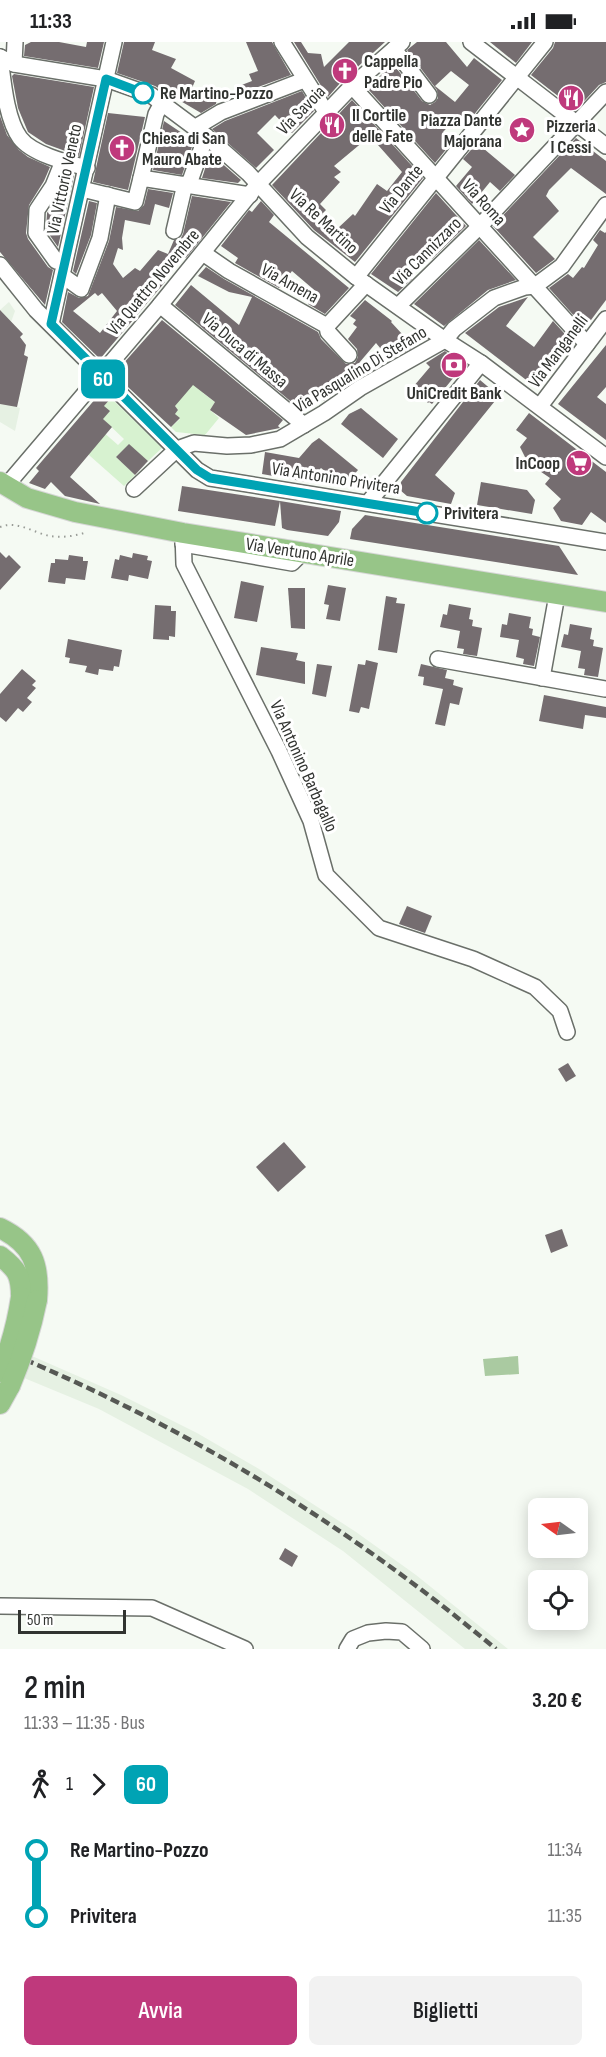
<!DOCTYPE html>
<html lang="it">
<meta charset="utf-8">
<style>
body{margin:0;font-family:"Sofia Sans Condensed",sans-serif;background:#f2f2f2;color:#202124;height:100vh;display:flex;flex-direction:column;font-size:22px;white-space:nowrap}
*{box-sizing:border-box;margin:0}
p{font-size:20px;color:#757577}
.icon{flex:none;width:33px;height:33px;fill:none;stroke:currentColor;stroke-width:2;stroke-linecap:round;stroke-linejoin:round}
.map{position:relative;height:1607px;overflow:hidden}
.side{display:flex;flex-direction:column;background:#fff;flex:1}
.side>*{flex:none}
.badge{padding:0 12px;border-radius:9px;font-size:21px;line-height:39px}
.needle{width:39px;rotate:284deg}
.controls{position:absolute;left:528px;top:1456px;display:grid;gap:12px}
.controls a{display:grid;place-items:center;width:60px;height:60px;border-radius:9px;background:#fff;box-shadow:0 3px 15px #0003;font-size:30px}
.scale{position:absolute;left:18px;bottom:15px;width:108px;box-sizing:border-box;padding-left:6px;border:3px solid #313330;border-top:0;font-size:16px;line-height:21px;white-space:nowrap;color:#313330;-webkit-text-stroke:4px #fff;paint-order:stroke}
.map>.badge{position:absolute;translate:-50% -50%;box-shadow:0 0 0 3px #fff}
.legs{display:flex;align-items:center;gap:9px;height:66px;padding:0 24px;font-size:20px}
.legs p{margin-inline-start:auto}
.overview{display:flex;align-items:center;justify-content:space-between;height:102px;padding:0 24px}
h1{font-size:33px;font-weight:600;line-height:45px}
.action{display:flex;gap:12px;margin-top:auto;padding:12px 24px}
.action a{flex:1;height:69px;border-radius:9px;background:#bf397c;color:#fff;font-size:24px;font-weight:600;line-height:69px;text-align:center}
.action a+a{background:#f2f2f2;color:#202124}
ul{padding:0 24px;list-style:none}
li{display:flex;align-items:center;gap:21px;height:66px;font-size:22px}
li i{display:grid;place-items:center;width:9px;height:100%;margin:0 8px;background:currentColor}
li i::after{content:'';width:15px;height:15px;margin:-8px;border:4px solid;border-radius:50%;background:#fff}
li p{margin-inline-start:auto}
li:first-child i{background:linear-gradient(#0000 50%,currentColor 0)}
li:last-child i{background:linear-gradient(currentColor 50%,#0000 0)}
.status{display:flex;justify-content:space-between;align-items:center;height:42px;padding:0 30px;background:#fff;direction:ltr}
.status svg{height:16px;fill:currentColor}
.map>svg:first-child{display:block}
.built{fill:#e6f1e3}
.green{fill:#d7f2d0}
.water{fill:#aacaa1}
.building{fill:#756d70;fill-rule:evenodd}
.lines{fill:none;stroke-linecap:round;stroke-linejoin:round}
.minor-casing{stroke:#6a6f69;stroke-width:18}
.major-casing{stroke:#d6d6d6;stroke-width:22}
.path{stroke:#999c97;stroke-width:2;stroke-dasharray:1.5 4.5;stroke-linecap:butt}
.minor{stroke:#fff;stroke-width:15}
.major{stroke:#97c588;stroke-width:20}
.rail{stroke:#565854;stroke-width:4.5;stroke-dasharray:9 4.5;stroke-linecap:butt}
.major-bridge-casing{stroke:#d6d6d6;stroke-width:22;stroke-linecap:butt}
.major-bridge{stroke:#97c588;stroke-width:20}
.line-1-casing{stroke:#fff;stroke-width:14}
.line-1{stroke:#00a3b4;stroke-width:9}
.stop-1-dot{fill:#fff;stroke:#00a3b4;stroke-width:3}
.labels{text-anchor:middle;stroke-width:6;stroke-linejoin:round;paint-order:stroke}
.poi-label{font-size:18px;font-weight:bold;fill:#313330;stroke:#fff;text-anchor:start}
.stop-label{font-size:18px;font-weight:bold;fill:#313330;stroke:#fff;text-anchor:start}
.street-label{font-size:18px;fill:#313330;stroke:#fff}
</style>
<div class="status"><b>11:33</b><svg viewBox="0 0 49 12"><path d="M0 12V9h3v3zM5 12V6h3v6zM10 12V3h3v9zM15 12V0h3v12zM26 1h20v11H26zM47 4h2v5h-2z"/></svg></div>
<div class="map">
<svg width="606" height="1607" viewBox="0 0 606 1607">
<rect width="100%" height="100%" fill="#f5faf3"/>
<g class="built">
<polygon points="9,260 15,269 11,280 20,295 24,313 28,315 17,365 20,366 15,389 0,380 0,268"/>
<polygon points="0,1300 121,1353 197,1391 259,1427 356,1490 416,1533 508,1607 465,1607 343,1509 248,1447 99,1367 0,1326"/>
</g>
<g class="green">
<polygon points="192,332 208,344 203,351 215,360 210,368 219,376 205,393 176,390 171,385 180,377 175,372 178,368 175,364"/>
<polygon points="111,356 162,406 148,419 129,403 116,415 135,433 124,444 81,406 102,389 118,403 124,397 103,377 104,364"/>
</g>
<polygon class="water" points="518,1314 519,1332 485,1334 483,1317"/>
<g class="building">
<polygon points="31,0 59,0 86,5 87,0 104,0 98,26 24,14 25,3"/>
<polygon points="124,0 155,0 152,8 176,17 171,26 195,39 192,46 217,56 216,62 201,71 155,44 117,31"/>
<polygon points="246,0 272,0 291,33 242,51 239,44 252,39 249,32 258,29"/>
<polygon points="294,0 301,0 308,11 321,12 324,25 349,0 385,0 341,40 328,55"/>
<path d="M417,0H446L467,25L474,16L502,38L468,80L459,73L443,90L453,99L435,121L367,46L393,22L422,59L430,63L435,60L438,56L437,48L407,8ZM451,29L469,43L455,60L435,44Z"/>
<polygon points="490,0 532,0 516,21"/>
<polygon points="555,0 606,0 606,40 599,43 576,68 531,33 553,6"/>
<polygon points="14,32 94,45 79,114 46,102 28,90 18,66 12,34"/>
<polygon points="302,49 314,69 292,91 275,73 257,91 274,108 256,126 212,87 225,79"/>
<path d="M352,58L423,136L355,220L314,188L272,143ZM370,94L402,130L387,149L377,142L355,174L353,172L337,187L322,172L326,168L320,162L340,140L334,135L341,130L334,124Z"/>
<polygon points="108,71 145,75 128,148 93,140"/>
<polygon points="0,74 7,93 19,108 28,115 50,125 44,139 29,163 26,191 28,197 48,225 53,228 45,263 0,210"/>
<polygon points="164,79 194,99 182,133 153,128"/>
<polygon points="576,96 606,119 606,152 571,126 549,148 546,154 559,169 533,195 555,217 536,231 493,184"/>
<polygon points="477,101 515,133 500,149 490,140 472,162 456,144 472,125 463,117"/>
<polygon points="210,111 241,138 238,141 202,136"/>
<polygon points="69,131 74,133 58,205 46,188 47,171 61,149"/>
<path d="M148,147L173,151L169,166L155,162L150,183L125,178L122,196L123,208L118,206L113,222L123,236L135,226L140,229L158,208L168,212L174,198L181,196L183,192L192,154L231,160L186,216L184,214L177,223L170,220L168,223L173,228L164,239L165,240L100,317L62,280L68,250L79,256L88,254L109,199L116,165L138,169L144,163ZM95,251L98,254L102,251L117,269L100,291L73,269Z"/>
<polygon points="436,151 466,184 432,217 428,214 409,232 412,237 398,250 371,232"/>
<polygon points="89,159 97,161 91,193 76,232 73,229"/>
<polygon points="261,159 274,173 269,180 349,246 325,272 308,262 319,252 292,229 279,246 235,221 238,216 221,204 249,168 252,170"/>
<polygon points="600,188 605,191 606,190 606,258 585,286 549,246 568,232 573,236 582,225 584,226 598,203 593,198"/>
<polygon points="479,198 516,238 488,248 444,284 414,262"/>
<polygon points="206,225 224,237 318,290 321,297 346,322 355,321 358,315 357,307 348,297 357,285 353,282 356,278 350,274 365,258 392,279 391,280 414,305 390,318 376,301 348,334 352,339 324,359 317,350 301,364 297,361 295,363 175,263 191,243 239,283 252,255 229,250 198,234"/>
<polygon points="528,255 506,284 534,305 553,279 573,301 538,347 465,291 499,265"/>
<polygon points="0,268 23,292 20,295 26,303 24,313 28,315 17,365 0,362"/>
<polygon points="162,278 283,378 278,384 280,386 246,393 210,368 215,360 193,343 175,364 178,368 175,372 180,376 171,385 158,373 114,332"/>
<polygon points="606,303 606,345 597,355 606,362 606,398 558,362"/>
<polygon points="445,309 463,324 432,362 429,360 428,361 413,345 430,325 426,321"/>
<polygon points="480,338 499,354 435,433 455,451 451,462 407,454 400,448 401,440"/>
<polygon points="103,348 111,356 104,364 110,369 103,377 112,385 70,435 100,462 65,454 51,440 45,447 29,441 39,429 36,426"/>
<polygon points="361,366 398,397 383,416 341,382 349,372"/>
<polygon points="529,371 606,430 606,481 591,470 582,483 561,479 553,466 561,457 545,442 550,436 528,421 520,405 527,396 516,388"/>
<polygon points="319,396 358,428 344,444 321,426 307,440 262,432 265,410 299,416 312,401"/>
<polygon points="129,402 148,419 135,433 116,415"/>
<polygon points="481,440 527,448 535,458 532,472 477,463"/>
<polygon points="182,444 280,459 275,484 178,469"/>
<polygon points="280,459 341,469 339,480 328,494 287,488 282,486"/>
<polygon points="365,473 559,504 578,533 350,497 352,487"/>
<polygon points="0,510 6,516 9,513 21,525 0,548"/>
<polygon points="133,511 148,514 147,518 152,519 148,537 129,533 128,539 111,536 115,517 119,518 120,513 132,516"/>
<polygon points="69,513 83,515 83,519 88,519 85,538 66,536 65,542 48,540 51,521 55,521 55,517 68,518"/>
<polygon points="241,539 264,544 257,580 234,576"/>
<polygon points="328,543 346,546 340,579 326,577 329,563 324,562"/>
<polygon points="288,546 305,546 305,587 291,586"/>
<polygon points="386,554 397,556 396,561 405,562 397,611 378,608"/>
<polygon points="449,562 471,566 469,577 473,578 472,584 482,586 477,614 463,612 464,607 457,606 460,589 440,585 443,572 447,573"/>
<polygon points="155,563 171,564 171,569 176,569 175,595 169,594 169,598 153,597"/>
<polygon points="509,571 531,575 529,586 533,587 532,593 540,595 534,624 523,622 524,617 516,615 519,598 500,595 502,582 507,583"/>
<polygon points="570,582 592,586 590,597 594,598 593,604 603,606 598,635 584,633 585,627 578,626 581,609 561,605 564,592 568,593"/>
<polygon points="68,597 122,608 119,625 114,624 113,629 99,627 98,633 85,630 87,624 69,621 70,616 65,615"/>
<polygon points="261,605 298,611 296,618 305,620 305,642 256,633"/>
<polygon points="366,618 378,621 369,667 361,665 359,671 349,669 358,622 365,623"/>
<polygon points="317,622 332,624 326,655 312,652"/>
<polygon points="421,622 447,628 445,636 454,638 453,643 463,646 459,663 450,661 445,684 435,682 443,647 423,643 424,635 418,634"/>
<polygon points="22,627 36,639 32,643 36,646 27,656 32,660 23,670 18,666 6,680 0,675 0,652"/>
<polygon points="544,653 606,665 606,676 585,673 583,687 539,679"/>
<polygon points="407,864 432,874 425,891 399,882"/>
<polygon points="568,1021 576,1034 566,1040 558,1027"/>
<polygon points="284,1100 306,1125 278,1150 256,1125"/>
<polygon points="562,1187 568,1204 551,1211 545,1193"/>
<polygon points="285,1506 298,1514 292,1525 279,1517"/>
</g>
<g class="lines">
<defs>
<g id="minor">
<polyline points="282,0 326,70"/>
<polyline points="471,0 606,104"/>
<polyline points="394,7 429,53"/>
<polyline points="0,15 14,22 106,37 151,53 206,94 248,131 307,195 356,235 445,298 481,321 606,415"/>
<path d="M0,15C3,38 6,77 20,96C32,112 68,121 87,126"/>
<polyline points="14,22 15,0"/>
<polyline points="352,44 587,302"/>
<polyline points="196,85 221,70 304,38"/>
<polyline points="141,136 156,72 162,61"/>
<polyline points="189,142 206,94"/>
<polyline points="82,147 135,160 141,136 250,153"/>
<polyline points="174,189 185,142"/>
<polyline points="203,211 229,229 327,284 328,290 349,313"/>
<polyline points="56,219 36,191 37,168 53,144 63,119"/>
<polyline points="0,223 36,268 197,428 210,436 606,500"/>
<polyline points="63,234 81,247 100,196 108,153"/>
<polyline points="356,235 545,0"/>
<polyline points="160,263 304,383"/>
<polyline points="398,264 480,184 606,50"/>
<polyline points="51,282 114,0"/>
<polyline points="327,284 366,242"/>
<polyline points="540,364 606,277"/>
<polyline points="6,444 160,263 258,142 352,44 402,0"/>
<polyline points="134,447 177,407 194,401 227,404 251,403 280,397 324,371 360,346 445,298 454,287 494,256 525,245 535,244 562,224 606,163"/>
<polyline points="368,461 481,321"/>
<polyline points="183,491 184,522 279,709 311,779 326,833 379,886 473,917 535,945 560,969 567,990"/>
<polyline points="183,502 292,521 302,511"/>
<polyline points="438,617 605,647"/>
<polyline points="542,636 557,553"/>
<polyline points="0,1564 152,1566 245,1607"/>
<polyline points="347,1607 353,1597 368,1591 386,1589 402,1590 422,1607"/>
</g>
<g id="major">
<polyline points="0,440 27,456 75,470 183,491 606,560"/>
<path d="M0,1186C33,1202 40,1223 37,1258"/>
<path d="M0,1214C17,1227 21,1233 21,1255"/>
<polyline points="0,1362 10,1344"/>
</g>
</defs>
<use href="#minor" class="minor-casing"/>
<use href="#major" class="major-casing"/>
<path class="path" d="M0,485C17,478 34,491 50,494C62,496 76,494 87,490"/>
<use href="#minor" class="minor"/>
<use href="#major" class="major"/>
<path class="rail" d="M0,1307C185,1384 342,1479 496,1607"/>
<defs>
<g id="major-bridge">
<path d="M0,1330C11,1305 17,1281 21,1255"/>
<path d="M10,1344C22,1316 31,1288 37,1258"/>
</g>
</defs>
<use href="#major-bridge" class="major-bridge-casing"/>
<use href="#major-bridge" class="major-bridge"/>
</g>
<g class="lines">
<defs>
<polyline id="line-1" points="143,51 106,37 51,282 197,428 210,436 427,471"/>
</defs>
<use href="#line-1" class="line-1-casing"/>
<use href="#line-1" class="line-1"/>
</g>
<defs>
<symbol id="church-disc" viewBox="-11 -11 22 22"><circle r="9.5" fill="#bf397c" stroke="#fff"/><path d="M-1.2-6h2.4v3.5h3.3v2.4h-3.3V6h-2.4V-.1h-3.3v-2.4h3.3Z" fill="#fff"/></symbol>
<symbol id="restaurant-disc" viewBox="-11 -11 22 22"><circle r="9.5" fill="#bf397c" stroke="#fff"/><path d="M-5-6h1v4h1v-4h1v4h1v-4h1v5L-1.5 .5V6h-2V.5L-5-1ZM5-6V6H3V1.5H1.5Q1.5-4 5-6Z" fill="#fff"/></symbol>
<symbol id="sight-disc" viewBox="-11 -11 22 22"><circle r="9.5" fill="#bf397c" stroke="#fff"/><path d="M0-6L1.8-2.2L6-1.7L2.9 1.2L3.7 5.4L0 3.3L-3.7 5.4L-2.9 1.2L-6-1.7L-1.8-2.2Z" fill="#fff"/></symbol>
<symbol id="bank-disc" viewBox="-11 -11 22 22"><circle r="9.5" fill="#bf397c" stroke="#fff"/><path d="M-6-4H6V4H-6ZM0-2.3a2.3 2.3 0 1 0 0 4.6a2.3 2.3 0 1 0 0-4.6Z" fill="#fff"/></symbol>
<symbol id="supermarket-disc" viewBox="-11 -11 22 22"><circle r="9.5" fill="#bf397c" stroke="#fff"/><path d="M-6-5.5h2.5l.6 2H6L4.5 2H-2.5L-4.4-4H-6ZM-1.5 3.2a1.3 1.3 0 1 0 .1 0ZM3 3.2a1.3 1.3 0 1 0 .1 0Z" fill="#fff"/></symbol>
</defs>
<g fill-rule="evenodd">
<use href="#church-disc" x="330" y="14" width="30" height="30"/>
<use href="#restaurant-disc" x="556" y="41" width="30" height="30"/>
<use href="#restaurant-disc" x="317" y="68" width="30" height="30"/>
<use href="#sight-disc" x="507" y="73" width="30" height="30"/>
<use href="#church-disc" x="107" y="91" width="30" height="30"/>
<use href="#bank-disc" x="439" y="308" width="30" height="30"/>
<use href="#supermarket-disc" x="564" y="406" width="30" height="30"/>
</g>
<g class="stop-1-dot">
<circle cx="143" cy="51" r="10"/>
<circle cx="427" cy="471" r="10"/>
</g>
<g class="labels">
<g class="poi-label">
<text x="364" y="25">Cappella<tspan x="364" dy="21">Padre Pio</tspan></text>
<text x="352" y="79">Il Cortile<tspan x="352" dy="21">delle Fate</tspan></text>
<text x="502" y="84" text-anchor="end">Piazza Dante<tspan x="502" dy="21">Majorana</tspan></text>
<text x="571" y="90" text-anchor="middle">Pizzeria<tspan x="571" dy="21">I Cessi</tspan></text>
<text x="142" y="102">Chiesa di San<tspan x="142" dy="21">Mauro Abate</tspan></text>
<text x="454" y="357" text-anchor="middle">UniCredit Bank</text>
<text x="560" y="427" text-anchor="end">InCoop</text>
</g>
<g class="stop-label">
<text x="160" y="57">Re Martino-Pozzo</text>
<text x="444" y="477">Privitera</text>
</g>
<g class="street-label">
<text transform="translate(301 68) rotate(-46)" y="6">Via Savoia</text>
<text transform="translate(64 137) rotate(-78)" y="6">Via Vittorio Veneto</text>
<text transform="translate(401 147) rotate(-51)" y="6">Via Dante</text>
<text transform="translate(484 160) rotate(48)" y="6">Via Roma</text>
<text transform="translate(324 179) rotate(43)" y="6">Via Re Martino</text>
<text transform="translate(427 209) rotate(-45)" y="6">Via Cannizzaro</text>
<text transform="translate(153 240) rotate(-50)" y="6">Via Quattro Novembre</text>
<text transform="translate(290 241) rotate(29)" y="6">Via Amena</text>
<text transform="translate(245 308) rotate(40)" y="6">Via Duca di Massa</text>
<text transform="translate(558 309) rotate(-53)" y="6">Via Manganelli</text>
<text transform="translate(360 327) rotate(-31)" y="6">Via Pasqualino Di Stefano</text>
<text transform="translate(336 436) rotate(9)" y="6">Via Antonino Privitera</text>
<text transform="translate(300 510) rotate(9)" y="6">Via Ventuno Aprile</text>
<text transform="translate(304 724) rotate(66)" y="6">Via Antonino Barbagallo</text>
</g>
</g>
</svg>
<div class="controls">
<a><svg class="needle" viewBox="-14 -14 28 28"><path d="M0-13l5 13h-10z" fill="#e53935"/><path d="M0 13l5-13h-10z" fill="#757577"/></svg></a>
<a><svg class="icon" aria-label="locate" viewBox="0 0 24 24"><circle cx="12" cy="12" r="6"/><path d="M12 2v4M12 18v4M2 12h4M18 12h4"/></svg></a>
</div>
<div class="scale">50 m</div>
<b class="badge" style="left:103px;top:337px;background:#00a3b4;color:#fff">60</b>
</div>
<section class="side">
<div class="overview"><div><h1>2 min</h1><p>11:33 – 11:35 · Bus</p></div><b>3.20 €</b></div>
<div class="legs"><svg class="icon" aria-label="walk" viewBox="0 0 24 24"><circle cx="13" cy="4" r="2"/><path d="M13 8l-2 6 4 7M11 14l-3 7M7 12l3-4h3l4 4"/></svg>1<svg class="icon" aria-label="forward" viewBox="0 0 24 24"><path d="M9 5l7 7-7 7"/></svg><b class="badge" style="background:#00a3b4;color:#fff">60</b></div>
<ul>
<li><i style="color:#00a3b4"></i><b>Re Martino-Pozzo</b><p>11:34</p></li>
<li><i style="color:#00a3b4"></i><b>Privitera</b><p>11:35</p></li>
</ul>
<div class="action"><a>Avvia</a><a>Biglietti</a></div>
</section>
